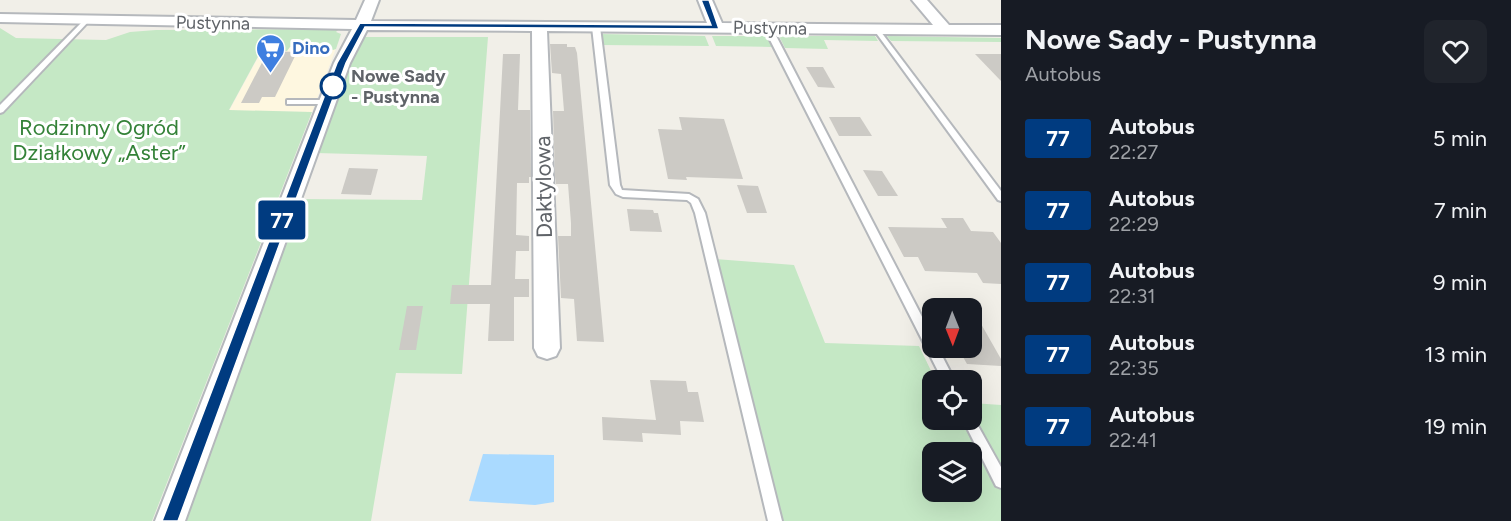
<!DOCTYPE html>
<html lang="pl">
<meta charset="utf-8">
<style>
body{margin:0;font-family:Figtree,sans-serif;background:#20242c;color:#f1f3f6;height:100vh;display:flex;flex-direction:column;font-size:22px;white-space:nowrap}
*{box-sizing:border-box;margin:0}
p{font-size:20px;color:#9ea1a6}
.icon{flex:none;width:33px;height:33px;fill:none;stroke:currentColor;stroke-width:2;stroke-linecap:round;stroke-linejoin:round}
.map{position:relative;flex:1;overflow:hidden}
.details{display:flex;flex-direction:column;background:#171b24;width:510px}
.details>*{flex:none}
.badge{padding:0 12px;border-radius:4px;font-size:21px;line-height:39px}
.needle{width:39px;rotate:179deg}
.controls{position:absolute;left:922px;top:298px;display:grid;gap:12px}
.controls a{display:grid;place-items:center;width:60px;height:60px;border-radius:12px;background:#171b24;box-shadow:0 6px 24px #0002;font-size:30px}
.map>.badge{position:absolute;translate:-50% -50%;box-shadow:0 0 0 3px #fff}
.round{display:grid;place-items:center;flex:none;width:63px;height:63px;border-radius:12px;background:#20242c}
.headline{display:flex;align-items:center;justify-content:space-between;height:102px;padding:0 24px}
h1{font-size:28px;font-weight:700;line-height:45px}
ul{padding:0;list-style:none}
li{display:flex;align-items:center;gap:18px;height:72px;padding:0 24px}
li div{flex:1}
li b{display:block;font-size:22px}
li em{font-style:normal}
li .badge{min-width:66px;font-weight:700;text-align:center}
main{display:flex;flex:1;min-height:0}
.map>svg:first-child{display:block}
.commercial{fill:#fef7e0}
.green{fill:#c5e8c5;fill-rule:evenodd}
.water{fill:#aadaff}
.building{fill:#cccac5}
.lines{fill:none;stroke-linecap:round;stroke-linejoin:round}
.service-casing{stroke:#b5b8bc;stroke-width:4}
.minor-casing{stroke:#b5b8bc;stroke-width:4}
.service{fill:#fff;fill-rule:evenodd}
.minor{fill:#fff;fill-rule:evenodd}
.line{fill:#003b80;stroke:#fff;stroke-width:1.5}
.stop-dot{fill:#fff;stroke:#003b80;stroke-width:3}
.labels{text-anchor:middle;stroke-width:6;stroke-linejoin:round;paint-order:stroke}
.far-street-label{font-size:18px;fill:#5f6368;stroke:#fff}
.far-shop-label{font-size:18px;font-weight:bold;fill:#366cbe;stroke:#fff;text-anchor:start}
.far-stop-label{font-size:18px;font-weight:bold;fill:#5f6368;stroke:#fff;text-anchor:start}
.park-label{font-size:22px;fill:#348238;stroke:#fff}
.street-label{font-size:22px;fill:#5f6368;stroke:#fff}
</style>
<main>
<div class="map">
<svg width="1001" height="521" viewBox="0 0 1001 521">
<rect width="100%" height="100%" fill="#f1efe8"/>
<polygon class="commercial" points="267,41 338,43 312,112 229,111"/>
<g class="green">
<polygon points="0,28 16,38 106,40 130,32 156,30 330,29 338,30 336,32 341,34 336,49 333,50 320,45 298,45 297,47 290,47 287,51 261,51 229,110 312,112 152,521 0,521"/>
<polygon points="600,34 705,36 709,46 601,45"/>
<polygon points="712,36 767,36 772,47 716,46"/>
<polygon points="779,36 875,36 878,41 824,40 828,49 785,48"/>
<polygon points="887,36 1001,38 1001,42 891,41"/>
<polygon points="365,37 488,37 462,374 396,373 371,521 183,521 298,199 422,200 427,156 316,153 355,48"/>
<path d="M715,259L794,265L825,343L919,346L936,381H933V420H972V403L1001,405V521H781ZM933,453H972V492H933Z"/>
</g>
<polygon class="water" points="483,454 554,455 554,502 535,505 469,501"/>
<g class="building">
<polygon points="550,44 567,44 567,47 575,47 577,53 604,342 577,341 574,299 561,298 558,236 571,236 571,223 568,184 556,184 555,177 553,111 564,111 561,74 552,73"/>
<polygon points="268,51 297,52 275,97 262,97 259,103 241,103"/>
<polygon points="503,54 520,54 518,110 530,110 531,177 529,177 529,183 517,183 516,235 529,236 529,251 516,251 515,279 529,279 529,297 514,297 514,341 488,341 490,304 450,304 452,285 491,285"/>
<polygon points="975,54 1001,54 1001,81"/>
<polygon points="806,67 823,67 835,88 818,87"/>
<polygon points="679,117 724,119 743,179 686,177 687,180 668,179 658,129 682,130"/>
<polygon points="829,117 860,117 872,136 839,136"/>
<polygon points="349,168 378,169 371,195 341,194"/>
<polygon points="863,170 882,171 898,196 878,196"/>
<polygon points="737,185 758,186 767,213 747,213"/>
<polygon points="627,209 653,210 654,213 658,213 662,232 630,231"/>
<polygon points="941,218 963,218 971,231 993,232 1001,243 1001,284 983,283 977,273 925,271 918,257 904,257 888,227 947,228"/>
<polygon points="407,306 423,306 416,350 399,350"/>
<polygon points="972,308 1001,359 1001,366 967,364 958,348 972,348"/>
<polygon points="650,380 686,381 688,392 698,392 704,422 680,421 681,435 642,433 643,442 603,440 602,417 656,420"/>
</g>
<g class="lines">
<defs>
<g id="service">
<polygon points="85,19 90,20 3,112 0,113 0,105"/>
<polygon points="596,25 600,27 620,185 622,190 689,194 698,199 705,213 782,521 768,521 695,213 691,203 687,200 623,197 616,194 610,185 592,27"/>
<polygon points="768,26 772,28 933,338 933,348 938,348 955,381 943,381 764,28"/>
<polygon points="874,28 878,28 1001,191 1001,201 998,200 874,30"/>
<polygon points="287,100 327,100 331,102 327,104 287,104"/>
<polygon points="972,415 1001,467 1001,488 996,486 963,420 972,420"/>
</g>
<polygon id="minor" points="365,0 379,0 371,21 707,23 698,0 712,0 722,23 933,25 912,0 927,0 949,25 1001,25 1001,35 547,31 560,348 556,356 547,359 538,356 534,348 532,31 367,30 350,63 185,521 155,521 334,63 352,29 0,22 0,14 356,20"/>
</defs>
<use href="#service" class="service-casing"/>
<use href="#minor" class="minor-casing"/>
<use href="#service" class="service"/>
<use href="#minor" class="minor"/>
</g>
<polygon class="line" points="701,0 709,0 719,29 365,27 346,63 178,521 162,521 337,63 360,23 711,25"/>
<defs>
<symbol id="supermarket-pin" viewBox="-11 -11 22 30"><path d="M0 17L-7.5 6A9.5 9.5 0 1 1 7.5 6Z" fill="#3f7fe0" stroke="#fff"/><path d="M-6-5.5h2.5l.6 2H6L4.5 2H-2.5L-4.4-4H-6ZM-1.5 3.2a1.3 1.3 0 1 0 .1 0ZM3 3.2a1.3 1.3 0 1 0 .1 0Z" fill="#fff"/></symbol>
</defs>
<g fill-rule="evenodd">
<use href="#supermarket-pin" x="254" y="32" width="33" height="45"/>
</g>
<circle class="stop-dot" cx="333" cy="86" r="12"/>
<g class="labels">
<g class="far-street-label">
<text transform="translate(213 23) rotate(1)" y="6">Pustynna</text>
<text transform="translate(770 28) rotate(1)" y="6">Pustynna</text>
</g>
<g class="far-shop-label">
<text x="292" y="54">Dino</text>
</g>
<g class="far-stop-label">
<text x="351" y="82">Nowe Sady<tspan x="351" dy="21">- Pustynna</tspan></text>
</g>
<g class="park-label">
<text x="99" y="135">Rodzinny Ogród<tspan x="99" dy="25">Działkowy „Aster”</tspan></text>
</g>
<g class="street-label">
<text transform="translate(543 187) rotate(-91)" y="8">Daktylowa</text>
</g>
</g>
</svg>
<div class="controls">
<a><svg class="needle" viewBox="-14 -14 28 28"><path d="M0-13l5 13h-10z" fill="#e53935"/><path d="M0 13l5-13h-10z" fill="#9ea1a6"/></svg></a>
<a><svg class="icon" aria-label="locate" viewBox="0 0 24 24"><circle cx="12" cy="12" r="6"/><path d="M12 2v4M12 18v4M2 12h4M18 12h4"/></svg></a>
<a><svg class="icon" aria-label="layers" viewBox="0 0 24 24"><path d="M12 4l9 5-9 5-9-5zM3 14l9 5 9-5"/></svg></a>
</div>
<b class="badge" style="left:282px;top:220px;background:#003b80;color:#fff">77</b>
</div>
<section class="details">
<div class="headline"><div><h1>Nowe Sady - Pustynna</h1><p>Autobus</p></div><a class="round"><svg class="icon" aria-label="heart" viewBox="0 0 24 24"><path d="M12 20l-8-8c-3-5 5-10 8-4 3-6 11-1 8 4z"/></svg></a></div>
<ul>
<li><span class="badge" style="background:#003b80;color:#fff">77</span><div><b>Autobus</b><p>22:27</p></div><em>5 min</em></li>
<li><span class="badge" style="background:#003b80;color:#fff">77</span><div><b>Autobus</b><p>22:29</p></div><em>7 min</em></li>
<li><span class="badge" style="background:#003b80;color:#fff">77</span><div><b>Autobus</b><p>22:31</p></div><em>9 min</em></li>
<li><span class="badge" style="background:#003b80;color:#fff">77</span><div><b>Autobus</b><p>22:35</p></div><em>13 min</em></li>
<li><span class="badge" style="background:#003b80;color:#fff">77</span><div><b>Autobus</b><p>22:41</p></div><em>19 min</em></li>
</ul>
</section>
</main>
